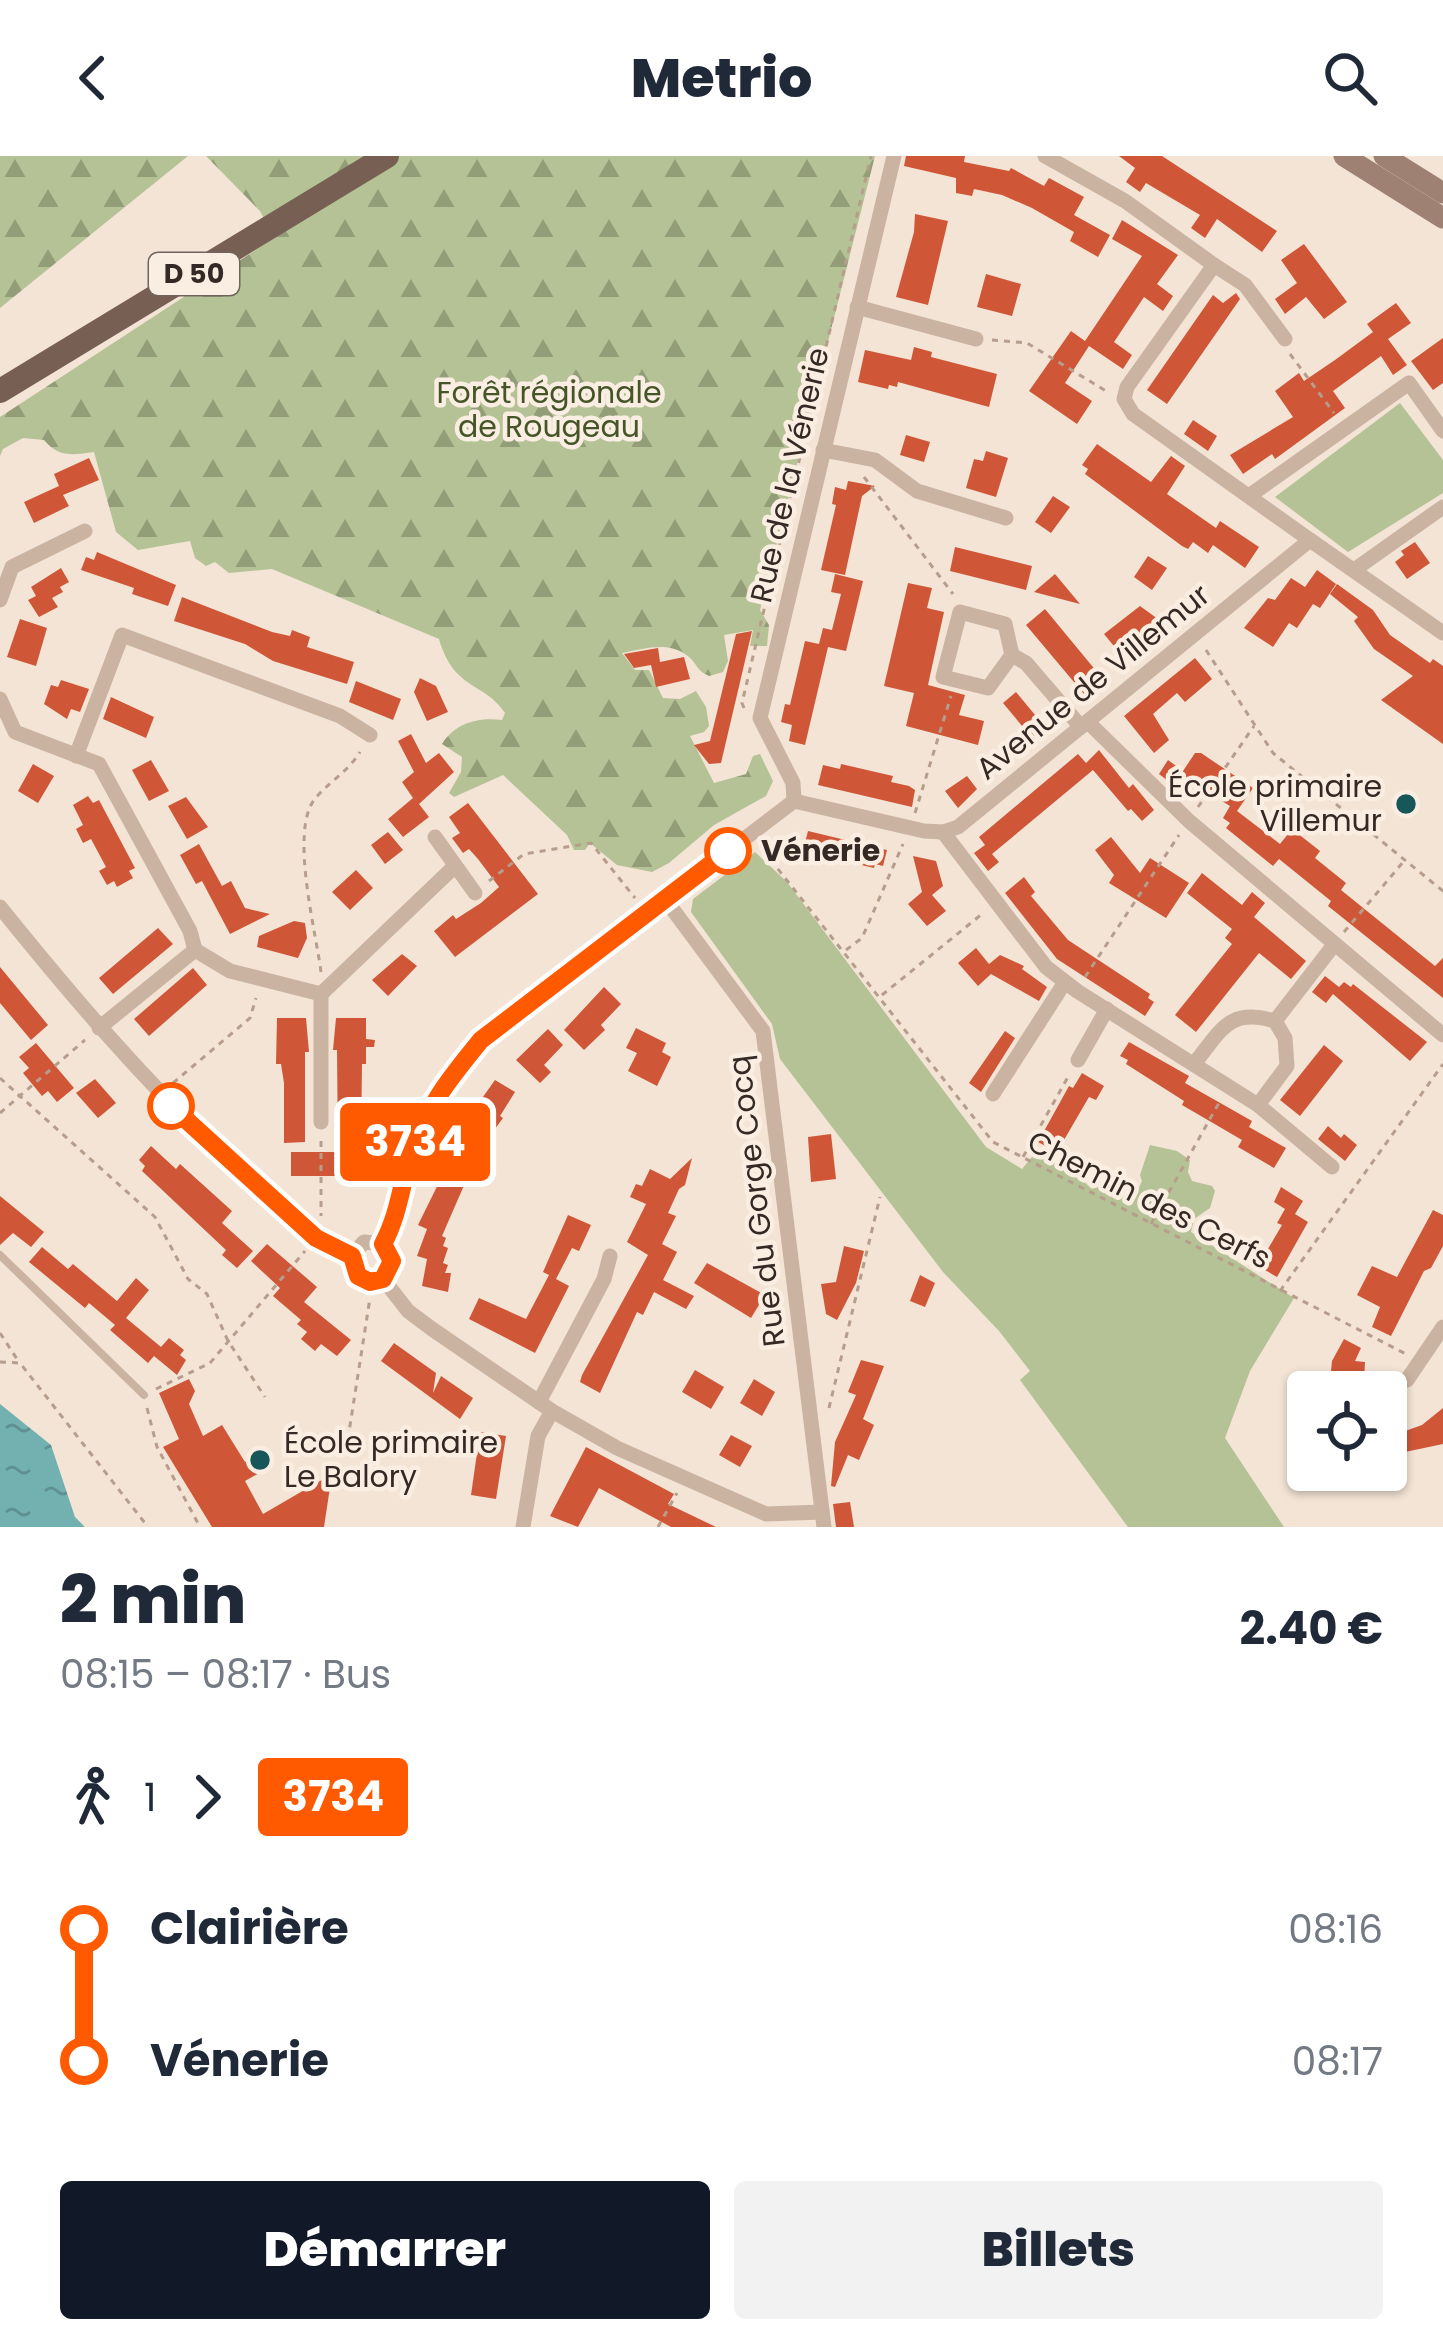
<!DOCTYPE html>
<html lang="fr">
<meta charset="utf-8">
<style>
body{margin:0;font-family:Poppins,sans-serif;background:#f2f2f3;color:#1f2937;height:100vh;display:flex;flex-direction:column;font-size:45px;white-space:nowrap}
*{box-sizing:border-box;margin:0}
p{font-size:39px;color:#747a83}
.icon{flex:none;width:66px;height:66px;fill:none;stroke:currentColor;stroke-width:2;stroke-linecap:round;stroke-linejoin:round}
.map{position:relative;height:1371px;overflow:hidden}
.side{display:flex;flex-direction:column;background:#fff;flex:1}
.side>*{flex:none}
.badge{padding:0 24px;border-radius:9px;font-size:42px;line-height:78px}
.buttons{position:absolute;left:1287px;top:1215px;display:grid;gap:24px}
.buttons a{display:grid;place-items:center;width:120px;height:120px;border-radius:12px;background:#fff;box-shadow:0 3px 9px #0004;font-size:60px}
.map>.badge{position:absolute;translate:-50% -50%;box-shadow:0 0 0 6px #fff}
.legs{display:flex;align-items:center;gap:18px;height:132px;padding:0 60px;font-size:39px}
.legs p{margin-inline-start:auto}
.headline{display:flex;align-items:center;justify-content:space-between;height:204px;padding:0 60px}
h1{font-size:66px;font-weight:800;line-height:90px}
.button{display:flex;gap:24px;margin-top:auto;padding:24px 60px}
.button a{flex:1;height:138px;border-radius:12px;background:#111827;color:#fff;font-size:48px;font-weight:800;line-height:138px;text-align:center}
.button a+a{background:#f2f2f3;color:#1f2937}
ul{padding:0 60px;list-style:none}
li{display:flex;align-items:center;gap:42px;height:132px;font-size:45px}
li i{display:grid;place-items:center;width:18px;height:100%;margin:0 15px;background:currentColor}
li i::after{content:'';width:30px;height:30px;margin:-15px;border:9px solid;border-radius:50%;background:#fff}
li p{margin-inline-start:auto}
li:first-child i{background:linear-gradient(#0000 50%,currentColor 0)}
li:last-child i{background:linear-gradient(currentColor 50%,#0000 0)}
header{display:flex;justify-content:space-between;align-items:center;height:156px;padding:0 60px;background:#fff;font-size:54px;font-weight:800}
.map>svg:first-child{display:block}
.green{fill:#b4c295}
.forest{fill:url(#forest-firs)}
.water{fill:url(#water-ripples)}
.building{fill:#cf5737}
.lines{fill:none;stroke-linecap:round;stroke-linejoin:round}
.path{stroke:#b79d8b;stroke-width:3;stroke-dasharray:6 6;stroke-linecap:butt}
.service{stroke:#cbb3a1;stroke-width:8}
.minor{stroke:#cbb3a1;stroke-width:15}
.secondary{stroke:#9f8173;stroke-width:21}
.primary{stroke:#785f54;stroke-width:24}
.line-1-casing{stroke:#fff;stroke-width:27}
.line-1{stroke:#ff5a00;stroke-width:18}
.poi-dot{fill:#175759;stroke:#faeee2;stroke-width:4.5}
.stop-1-dot{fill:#fff;stroke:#ff5a00;stroke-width:6}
.labels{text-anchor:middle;stroke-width:9;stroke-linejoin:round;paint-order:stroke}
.shield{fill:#faeee2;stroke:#70645e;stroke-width:3}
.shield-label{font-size:27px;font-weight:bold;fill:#352925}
.park-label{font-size:30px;fill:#455527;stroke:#faeee2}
.street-label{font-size:30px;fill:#352925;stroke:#faeee2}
.poi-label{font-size:30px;fill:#352925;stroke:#faeee2;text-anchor:end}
.stop-label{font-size:30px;font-weight:bold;fill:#352925;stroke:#faeee2;text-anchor:start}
</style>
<header><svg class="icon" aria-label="back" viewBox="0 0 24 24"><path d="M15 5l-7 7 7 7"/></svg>Metrio<svg class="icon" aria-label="search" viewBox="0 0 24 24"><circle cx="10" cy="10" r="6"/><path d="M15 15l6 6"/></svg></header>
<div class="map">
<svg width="1443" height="1371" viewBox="0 0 1443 1371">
<defs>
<pattern id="forest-firs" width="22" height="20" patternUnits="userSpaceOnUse" patternTransform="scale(3)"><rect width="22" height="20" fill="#b4c295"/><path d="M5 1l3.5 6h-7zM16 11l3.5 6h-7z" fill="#939e79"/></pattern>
<pattern id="water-ripples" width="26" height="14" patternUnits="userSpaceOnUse" patternTransform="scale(3)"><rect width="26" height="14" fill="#73b1b1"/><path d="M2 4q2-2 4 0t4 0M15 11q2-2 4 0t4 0" fill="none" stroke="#5f9090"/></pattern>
</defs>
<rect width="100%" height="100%" fill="#f3e4d6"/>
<g class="green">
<polygon points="1400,247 1443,304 1443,337 1348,396 1275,341"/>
<polygon points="755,696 787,726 986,991 1022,1013 1036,996 1073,1016 1092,1033 1097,1031 1128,1041 1137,1036 1142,1025 1140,1019 1150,989 1177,995 1190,1004 1188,1016 1192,1025 1212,1030 1215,1035 1210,1052 1194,1063 1191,1076 1294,1142 1250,1215 1225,1282 1284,1371 1128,1371 1122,1363 1020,1224 1030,1215 999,1175 943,1116 780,903 772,868 691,756 693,743"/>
</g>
<g class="forest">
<polygon points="0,0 188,0 0,152"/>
<path d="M206,0H875L760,454L769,469L767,490H750L753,474L724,479L728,505L723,516L709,520C697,515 697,508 689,501C669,484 645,493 622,497L635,514H649L663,542L680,543L696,535L706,551L709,570L704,576L690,580L714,627L746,618L753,600L760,598L773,625L766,640L714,669L669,707L652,716L617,709L590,687L585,694H574L567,679L503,619L454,641L449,637L461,616L462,601L442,588C455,567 478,561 502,564L505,557C485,526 454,535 439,483L272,413L229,417L215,406L206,410L195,402L190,385L138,394L116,376L94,296C73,299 59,302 44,284L23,282L3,293L0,300V261L274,82L260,55Z"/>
</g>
<polygon class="water" points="0,1248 51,1289 75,1361 85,1371 0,1371"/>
<g class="building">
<polygon points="906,0 965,0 964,6 1009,15 1011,12 1044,30 1049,22 1084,41 1074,59 1110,79 1098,101 1070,85 1074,76 1032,52 1002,39 974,33 972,40 956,37 956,22 904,10"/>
<polygon points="1119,0 1162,0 1277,75 1262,96 1217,63 1205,82 1191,72 1200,59 1146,27 1140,36 1126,26 1135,12"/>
<polygon points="915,58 948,65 928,149 896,141 914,76"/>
<polygon points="1122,64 1178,99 1157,128 1173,140 1163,155 1144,141 1114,186 1132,199 1123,213 1089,190 1065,227 1092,245 1077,268 1029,235 1071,175 1085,185 1142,100 1112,83"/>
<polygon points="1304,88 1347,146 1324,163 1306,141 1285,158 1275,143 1297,127 1281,104"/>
<polygon points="986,118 1021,128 1012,160 977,151"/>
<polygon points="1236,137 1240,143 1167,248 1147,234 1213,139 1223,147"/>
<polygon points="1396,147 1411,167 1388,183 1407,209 1393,219 1381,200 1333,235 1345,252 1275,303 1272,298 1243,318 1230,299 1293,261 1275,235 1299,217 1304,225 1335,204 1373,176 1367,168"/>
<polygon points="1443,182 1443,227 1433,234 1411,205"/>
<polygon points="914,191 932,196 931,201 997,218 989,251 898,226 897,231 889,229 888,233 858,226 865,194 911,204"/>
<polygon points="1193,264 1217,280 1208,295 1184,278"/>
<polygon points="906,279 930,286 924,306 900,299"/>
<polygon points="1097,288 1151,326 1171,300 1185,310 1167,338 1216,372 1220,365 1259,391 1245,412 1213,389 1208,397 1193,386 1188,393 1182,390 1085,318 1088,313 1082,309"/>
<polygon points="986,295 1008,302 996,341 966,332 974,303 983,305"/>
<polygon points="89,302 99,324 63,339 69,350 34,367 24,346 59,330 54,318"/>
<polygon points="848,325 875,330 862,340 845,419 821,414 836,349 832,348 835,331 846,334"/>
<polygon points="1053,340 1070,351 1051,377 1035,366"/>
<polygon points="1415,386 1430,407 1407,423 1395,406 1404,399 1401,395"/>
<polygon points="955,391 1032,410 1026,434 950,415"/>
<polygon points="97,396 176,429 168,450 132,438 134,432 81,414 86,401 94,404"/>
<polygon points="1148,400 1167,412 1152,434 1134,421"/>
<polygon points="61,412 69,426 60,431 63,436 52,442 58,451 39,461 28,444 36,440 31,431"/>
<polygon points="1317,414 1336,428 1320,452 1313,448 1297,472 1289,467 1273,491 1244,472 1268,442 1275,444 1291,422 1305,431"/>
<polygon points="835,418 863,425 846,495 828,491 805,589 789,585 792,569 781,566 785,548 790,549 805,485 819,488 823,472 832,474 841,438 831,436"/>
<polygon points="1055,418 1080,448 1034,436"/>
<polygon points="908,427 932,432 927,452 944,456 928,529 965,539 959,559 984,565 978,589 906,570 914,537 884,530"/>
<polygon points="1337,428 1373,454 1390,479 1430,507 1433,503 1443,510 1443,588 1381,544 1413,520 1374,493 1354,465 1358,461 1330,438"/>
<polygon points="182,441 272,476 290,480 292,474 310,481 307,491 354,506 347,528 273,505 245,488 174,465"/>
<polygon points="1140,450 1162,466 1122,500 1104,478"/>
<polygon points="1045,453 1102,522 1084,538 1026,469"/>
<polygon points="20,463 47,472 36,510 7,501"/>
<polygon points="752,475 721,607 709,608 694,589 710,585 736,478"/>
<polygon points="658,492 660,506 684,501 690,523 656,531 651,509 634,512 624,498"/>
<polygon points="1195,502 1212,523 1185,546 1177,537 1153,558 1169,584 1154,597 1124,560"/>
<polygon points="420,522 436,530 448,556 427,565 414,536"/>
<polygon points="61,524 89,533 80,556 71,553 67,563 44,548 51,529 58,531"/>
<polygon points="356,525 401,543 393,564 349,546"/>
<polygon points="1016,536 1045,571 1032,582 1003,547"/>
<polygon points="111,541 154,561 146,582 103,563"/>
<polygon points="411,578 426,607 439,597 454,616 419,648 429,661 403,681 388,663 413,642 402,626 414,616 398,585"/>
<polygon points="1099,594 1129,632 1133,628 1154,654 1142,665 1131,653 1128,655 1093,614 992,698 999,706 988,715 974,697 985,689 979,681 1078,598 1086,607"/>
<polygon points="1195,597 1201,597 1253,632 1237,655 1280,688 1292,673 1320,695 1315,702 1346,727 1341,734 1435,810 1443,802 1443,842 1328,750 1331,745 1279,703 1273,710 1226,672 1230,667 1223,662 1230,650 1188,624 1181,635 1159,618 1168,604 1183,615"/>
<polygon points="151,604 169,635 149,645 132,614"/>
<polygon points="33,608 54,620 38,647 18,635"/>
<polygon points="841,608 893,620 891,626 909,630 915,634 912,651 818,629 823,609 840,613"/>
<polygon points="967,620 977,633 958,652 945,635"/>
<polygon points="88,640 93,647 99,644 135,712 129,715 133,722 117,731 114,725 107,729 99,715 106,711 91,683 83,687 76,673 83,669 73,649"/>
<polygon points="186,641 208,671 187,683 168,650"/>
<polygon points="468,647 538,738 455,801 434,775 453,759 456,763 481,747 499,731 478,703 469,693 463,697 452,682 460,677 449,661"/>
<polygon points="808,675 887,694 883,710 875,708 874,712 803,695"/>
<polygon points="388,676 403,694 385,708 371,689"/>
<polygon points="1111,681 1140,717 1150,702 1189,727 1166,762 1109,727 1114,719 1095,694"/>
<polygon points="199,688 222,730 231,725 245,752 270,758 230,778 202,725 196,728 180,699"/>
<polygon points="913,700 936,705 943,730 932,739 946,755 927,770 908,748 922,736"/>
<polygon points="356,714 373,732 350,754 332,736"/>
<polygon points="1202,717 1242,749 1252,736 1265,747 1254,761 1306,805 1291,823 1259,797 1196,876 1175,859 1232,788 1225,782 1232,773 1187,737"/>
<polygon points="1024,721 1035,736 1031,740 1068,784 1150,838 1148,842 1154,846 1145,860 1057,803 1005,737"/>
<polygon points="294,765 305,767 307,782 298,802 257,791 259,780"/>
<polygon points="158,772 173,788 113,838 99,822"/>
<polygon points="976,792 989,808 1000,799 1024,810 1022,813 1047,831 1039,845 991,818 978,830 958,807"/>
<polygon points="402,798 417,810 388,840 372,824"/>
<polygon points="0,811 48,869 31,884 0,847"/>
<polygon points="193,812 207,829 149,880 134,863"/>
<polygon points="1325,820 1339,831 1344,826 1351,831 1353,828 1427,886 1410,905 1333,838 1326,847 1312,836"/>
<polygon points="604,831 621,848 601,869 605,874 584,894 564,874"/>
<polygon points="277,862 306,862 309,896 305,896 305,986 284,987 284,927 281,908 276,908"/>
<polygon points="336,862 366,862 366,883 375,884 374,891 366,891 366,908 362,908 361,987 353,987 353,1020 291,1020 291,996 338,996 337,894 333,894"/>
<polygon points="636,872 666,887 662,896 671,901 657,930 628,915 637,897 626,892"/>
<polygon points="548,873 563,889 544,909 551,916 540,927 516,904"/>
<polygon points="1005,875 1015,882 981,936 969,927"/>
<polygon points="1129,886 1189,920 1185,927 1252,965 1249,971 1286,992 1274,1012 1238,991 1242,984 1182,949 1184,945 1126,908 1128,904 1120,900"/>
<polygon points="36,887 74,932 57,946 48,935 42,940 23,917 29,912 19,901"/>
<polygon points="1324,889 1343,905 1300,960 1280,944"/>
<polygon points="1082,917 1104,930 1096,944 1089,941 1057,996 1038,986 1069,930 1073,932"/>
<polygon points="95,923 116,947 98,962 76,937"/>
<polygon points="495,924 515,936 500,960 503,962 492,977 488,975 465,1008 472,1011 442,1080 446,1082 443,1090 448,1092 443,1107 448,1109 445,1117 451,1117 448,1136 422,1130 427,1103 417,1100 427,1073 418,1069 457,990 451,986"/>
<polygon points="1328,970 1341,982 1344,978 1357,989 1345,1005 1318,983"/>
<polygon points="831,978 836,1023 811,1026 808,981"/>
<polygon points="151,990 176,1013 180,1008 232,1055 222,1067 253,1095 237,1112 222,1099 226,1094 142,1015 145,1010 139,1004"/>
<polygon points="692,1002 685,1029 679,1033 668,1057 676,1060 662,1088 677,1096 663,1124 694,1140 686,1153 654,1136 643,1159 637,1156 600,1237 580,1226 582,1219 648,1099 627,1086 646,1048 630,1041 636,1028 642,1030 650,1013 670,1023"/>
<polygon points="1281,1031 1303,1045 1295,1058 1308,1066 1277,1121 1258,1110 1282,1069 1277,1067 1285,1053 1274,1046"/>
<polygon points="0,1040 44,1076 31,1091 13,1077 0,1089"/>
<polygon points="1433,1054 1443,1059 1443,1090 1431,1112 1424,1115 1391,1180 1372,1171 1380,1151 1357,1139 1372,1110 1397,1121"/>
<polygon points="568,1059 591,1069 579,1095 572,1092 556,1123 569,1130 535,1197 469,1163 479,1142 526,1163 549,1119 543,1116"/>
<polygon points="267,1088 317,1131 304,1146 351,1184 337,1200 321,1188 315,1195 301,1183 307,1176 297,1168 301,1164 273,1140 280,1132 251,1105"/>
<polygon points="844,1090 864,1095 856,1127 837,1164 826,1158 821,1128 836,1126"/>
<polygon points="42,1091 68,1113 73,1108 117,1145 136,1122 149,1134 126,1162 161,1191 169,1182 184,1194 180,1199 186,1204 177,1219 154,1200 148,1207 110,1174 115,1169 89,1147 85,1152 29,1106"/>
<polygon points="707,1107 765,1139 751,1162 694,1127"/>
<polygon points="920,1119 935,1127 925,1151 910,1145"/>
<polygon points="1344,1183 1361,1192 1355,1205 1365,1206 1364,1225 1355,1224 1358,1236 1337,1236 1338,1226 1330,1225 1332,1205"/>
<polygon points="394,1187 436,1217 433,1237 441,1220 473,1242 460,1263 381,1205"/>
<polygon points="861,1204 884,1210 863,1263 874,1269 859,1304 848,1299 835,1331 831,1330 835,1286 856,1239 848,1236"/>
<polygon points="695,1214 724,1231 711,1253 682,1236"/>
<polygon points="189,1223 195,1235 189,1248 203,1280 222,1269 245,1306 253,1302 261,1316 245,1325 263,1358 332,1318 324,1371 212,1371 163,1291 179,1283 159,1237"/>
<polygon points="754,1223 775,1236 762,1260 740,1247"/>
<polygon points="1443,1252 1443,1288 1386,1300 1386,1275 1394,1279 1422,1269"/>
<polygon points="480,1276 506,1280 496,1343 471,1339"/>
<polygon points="731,1279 752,1290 740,1311 719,1299"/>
<polygon points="586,1291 674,1338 668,1348 716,1371 671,1371 599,1332 578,1371 550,1360"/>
<polygon points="850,1346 854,1371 836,1371 833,1348"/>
</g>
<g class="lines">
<g class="path">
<polyline points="992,184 1027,187 1106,235"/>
<polyline points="1290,198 1334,257"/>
<polyline points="864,321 953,438"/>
<polyline points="1206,494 1273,597 1443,735"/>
<polyline points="744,552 742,547 871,0"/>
<polyline points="1198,651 1254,570"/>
<polyline points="915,657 951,540"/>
<polyline points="763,694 993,986 1406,1198"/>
<polyline points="489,725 524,698 591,687 635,742"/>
<polyline points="1344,776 1404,705"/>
<polyline points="846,794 862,782 903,688"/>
<path d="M321,816C316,776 290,677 314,644C327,627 347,617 360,596"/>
<polyline points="1085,821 1179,679"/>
<polyline points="882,839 982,758"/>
<polyline points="0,922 155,1061 188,1123 207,1138 228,1185 265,1241"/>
<polyline points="173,927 250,862 256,842"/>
<polyline points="0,957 85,884"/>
<polyline points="321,985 321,1060"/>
<polyline points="1023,1001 1068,921"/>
<polyline points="1151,1068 1220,945"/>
<polyline points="1280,1135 1443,908"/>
<polyline points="0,1177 19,1206"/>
<polyline points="0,1206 20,1207 148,1371"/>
<polyline points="156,1233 210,1207 305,1095"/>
<polyline points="147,1252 157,1291 200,1371"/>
<polyline points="829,1252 880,1041"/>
<polyline points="346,1295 370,1142"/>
<polyline points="658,1371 677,1337"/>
</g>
<polyline class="service" points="0,1099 144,1239"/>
<g class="minor">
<polyline points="1045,0 1125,45 1214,109 1127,231 1124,243 1133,258 1310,384"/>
<polyline points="1214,109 1245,129 1285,183"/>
<polyline points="857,151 976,183"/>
<polyline points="823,294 875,304 917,335 1006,362"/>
<polyline points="1249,340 1409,227 1443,275"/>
<polyline points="1354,414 1443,351"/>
<polyline points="0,444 12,411 85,375"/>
<polygon points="960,456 1005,468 1012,499 988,532 943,521"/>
<polyline points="1012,499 1026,507 1081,571"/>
<polyline points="0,543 15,576 99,608 190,775 195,794"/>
<polyline points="1088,566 1189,665 1443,879"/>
<polyline points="76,600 122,479 340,560 370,579"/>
<polyline points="794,645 793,627 760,562 894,0"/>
<polyline points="943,676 1046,811 1077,835 1258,949 1332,1011"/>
<polyline points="435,681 475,737"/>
<polyline points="665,743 763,875 824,1371"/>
<path d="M0,751C70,838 141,921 222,998C262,1037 303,1075 352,1100"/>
<polyline points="321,838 321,966"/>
<polyline points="1275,865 1333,790"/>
<polyline points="99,872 195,794 230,815 321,838 455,710"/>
<polyline points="1078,904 1107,853"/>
<path d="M1194,908C1221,875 1228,851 1275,865L1285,882L1287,910L1258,949"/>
<polyline points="993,938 1065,826"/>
<path d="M383,1088C399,1058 401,1029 411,997C424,954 453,918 481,884L794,645L924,675L943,676L958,671L1310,384L1443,477"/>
<polyline points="383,1088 392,1105 383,1123"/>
<polyline points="352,1100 358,1120 370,1125 383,1123"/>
<polyline points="352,1100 364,1086 383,1088"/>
<polyline points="383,1123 408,1155 432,1173 552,1255 617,1292 766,1358 822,1356"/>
<polyline points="1407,1224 1443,1171"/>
<polyline points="539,1246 604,1123 610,1100"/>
<polyline points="523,1371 538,1280 552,1255"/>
</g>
<g class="secondary">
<polyline points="1344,0 1443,62"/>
<polyline points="1384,0 1443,37"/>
</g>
<polyline class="primary" points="0,235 387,0"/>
</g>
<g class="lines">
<defs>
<path id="line-1" d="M171,950L316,1082L352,1100L358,1120L370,1126L383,1123L392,1105L383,1088C399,1058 401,1029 411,997C424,954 453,918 481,884L728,695"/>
</defs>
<use href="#line-1" class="line-1-casing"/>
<use href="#line-1" class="line-1"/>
</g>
<g class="poi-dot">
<circle cx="1406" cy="648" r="12"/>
<circle cx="260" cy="1304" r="12"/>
</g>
<g class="stop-1-dot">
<circle cx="728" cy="695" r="21"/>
<circle cx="171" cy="950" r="21"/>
</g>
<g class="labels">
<rect class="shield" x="149" y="97" width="90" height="42" rx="9"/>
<g class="shield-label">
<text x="194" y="127">D 50</text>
</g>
<g class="park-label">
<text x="549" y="247">Forêt régionale<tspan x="549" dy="34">de Rougeau</tspan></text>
</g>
<g class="street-label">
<text transform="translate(790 319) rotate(-77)" y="10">Rue de la Vénerie</text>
<text transform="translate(1093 526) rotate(-39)" y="10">Avenue de Villemur</text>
<text transform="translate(1149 1044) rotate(27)" y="10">Chemin des Cerfs</text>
<text transform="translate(757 1045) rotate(-97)" y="10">Rue du Gorge Cocq</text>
</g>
<g class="poi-label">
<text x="1382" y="641">École primaire<tspan x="1382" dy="34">Villemur</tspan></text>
<text x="284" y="1297" text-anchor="start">École primaire<tspan x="284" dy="34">Le Balory</tspan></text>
</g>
<g class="stop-label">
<text x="761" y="705">Vénerie</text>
</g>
</g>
</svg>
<div class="buttons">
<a><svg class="icon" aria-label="locate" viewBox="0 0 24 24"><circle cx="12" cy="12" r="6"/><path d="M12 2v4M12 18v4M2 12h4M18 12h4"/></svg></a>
</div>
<b class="badge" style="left:415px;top:986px;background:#ff5a00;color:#fff">3734</b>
</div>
<section class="side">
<div class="headline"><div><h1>2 min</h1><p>08:15 – 08:17 · Bus</p></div><b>2.40 €</b></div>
<div class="legs"><svg class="icon" aria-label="walk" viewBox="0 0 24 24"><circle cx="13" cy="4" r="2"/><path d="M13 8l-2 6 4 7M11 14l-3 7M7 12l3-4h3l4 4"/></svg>1<svg class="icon" aria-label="forward" viewBox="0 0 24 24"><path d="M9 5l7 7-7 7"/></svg><b class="badge" style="background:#ff5a00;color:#fff">3734</b></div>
<ul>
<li><i style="color:#ff5a00"></i><b>Clairière</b><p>08:16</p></li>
<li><i style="color:#ff5a00"></i><b>Vénerie</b><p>08:17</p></li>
</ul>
<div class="button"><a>Démarrer</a><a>Billets</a></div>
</section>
